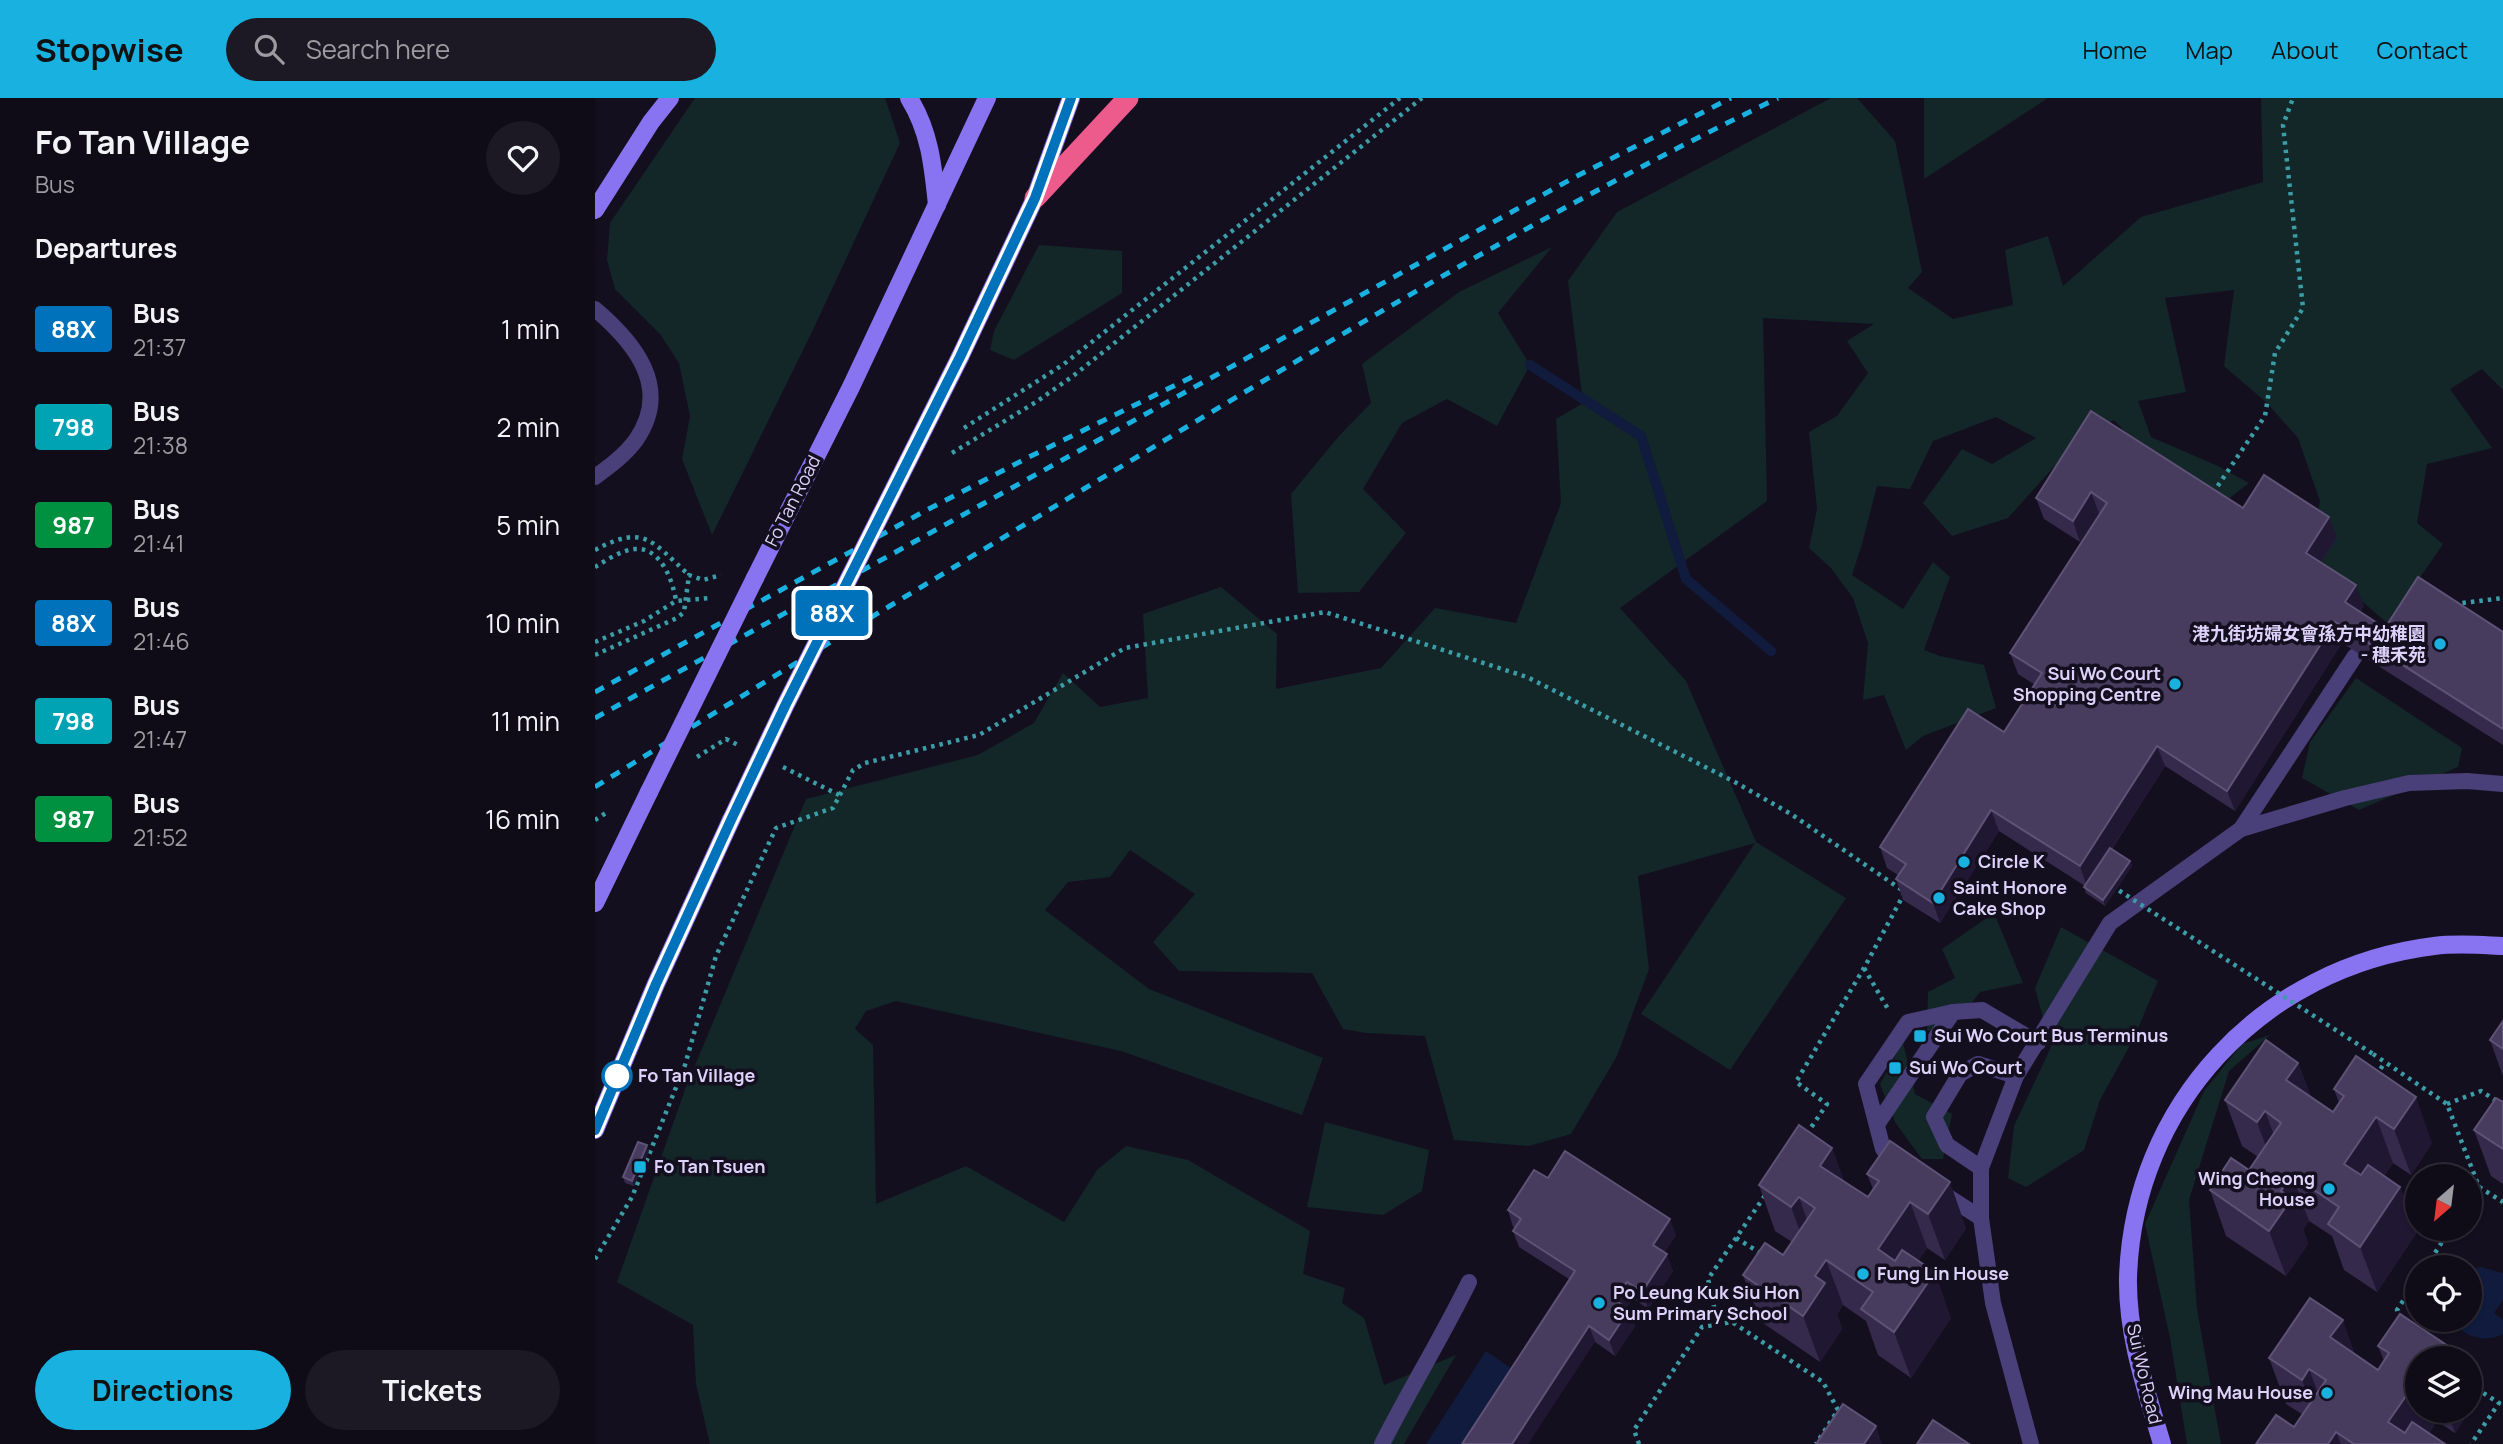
<!DOCTYPE html>
<meta charset="utf-8">
<style>
body{margin:0;font-family:Manrope,"Noto Sans TC",sans-serif;background:#1d1924;color:#f1f3f6;height:100vh;display:flex;flex-direction:column;font-size:26px;white-space:nowrap}
*{box-sizing:border-box;margin:0}
p{font-size:23px;color:#9b9ba1}
.icon{flex:none;width:38px;height:38px;fill:none;stroke:currentColor;stroke-width:2;stroke-linecap:round;stroke-linejoin:round}
.map{position:relative;flex:1;overflow:hidden}
.drawer{display:flex;flex-direction:column;background:#0f0b17;width:595px}
.drawer>*{flex:none}
.badge{padding:0 14px;border-radius:5px;font-size:24px;line-height:46px}
.needle{width:46px;rotate:208deg}
.tools{position:absolute;left:1810px;top:1066px;display:grid;gap:14px}
.tools a{display:grid;place-items:center;width:77px;height:77px;border-radius:50%;background:#0f0b17;box-shadow:0 2px 5px #0004,0 0 0 2px #2f2b36;font-size:35px}
.map>.badge{position:absolute;translate:-50% -50%;box-shadow:0 0 0 4px #fff}
h2{padding:0 35px;font-size:26px;line-height:63px}
.round{display:grid;place-items:center;flex:none;width:74px;height:74px;border-radius:37px;background:#1d1924}
.headline{display:flex;align-items:center;justify-content:space-between;height:119px;padding:0 35px}
h1{font-size:33px;font-weight:700;line-height:52px}
.primary-button{display:flex;gap:14px;margin-top:auto;padding:14px 35px}
.primary-button a{flex:1;height:80px;border-radius:42px;background:#18b1e0;color:#111;font-size:28px;font-weight:700;line-height:80px;text-align:center}
.primary-button a+a{background:#1d1924;color:#f1f3f6}
ul{padding:0;list-style:none}
li{display:flex;align-items:center;gap:21px;height:98px;padding:0 35px}
li div{flex:1}
li b{display:block;font-size:26px}
li em{font-style:normal}
li .badge{min-width:77px;font-weight:700;text-align:center}
header{display:flex;align-items:center;gap:42px;box-sizing:border-box;height:98px;padding:0 35px;background:#18b1e0;color:#111}
header strong{font-size:33px}
nav{display:flex;gap:38px;margin-inline-start:auto;font-size:24px}
.search{width:490px;height:63px;background:#1d1924;display:flex;align-items:center;gap:18px;box-sizing:border-box;padding:0 24px;border-radius:38px;color:#9b9ba1;font-size:26px}
main{display:flex;flex:1;min-height:0}
.map>svg:first-child{display:block}
.green{fill:#132628}
.water{fill:#101b3d}
.lines{fill:none;stroke-linecap:round;stroke-linejoin:round}
.stream{stroke:#101b3d;stroke-width:10}
.path{stroke:#3b9da6;stroke-width:4.5;stroke-dasharray:3.5 5;stroke-linecap:butt}
.lane{stroke:#493f79;stroke-width:16}
.secondary{stroke:#8873f0;stroke-width:18}
.highway{stroke:#ed5a8c;stroke-width:21}
.rail{stroke:#18b1e0;stroke-width:5;stroke-dasharray:10 9;stroke-linecap:butt}
.path-bridge{stroke:#3b9da6;stroke-width:4.5;stroke-dasharray:3.5 5;stroke-linecap:butt}
.secondary-bridge{stroke:#8873f0;stroke-width:18}
.wall{fill:#352a4b}
.shaded-wall{fill:#201732}
.building{fill:#473c5e;stroke:#5e5376;stroke-width:2}
.line-casing{stroke:#fff;stroke-width:16}
.line{stroke:#0072bc;stroke-width:10}
.poi-dot{fill:#18b1e0;stroke:#140f1f;stroke-width:2.5}
.stop-dot{fill:#fff;stroke:#0072bc;stroke-width:3.5}
.labels{text-anchor:middle;stroke-width:7;stroke-linejoin:round;paint-order:stroke}
.street-label{font-size:18px;fill:#dcd2fa;stroke:#140f1f}
.poi-label{font-size:18px;font-weight:bold;fill:#dcd2fa;stroke:#140f1f;text-anchor:start}
.stop-label{font-size:18px;font-weight:bold;fill:#dcd2fa;stroke:#140f1f;text-anchor:start}
</style>
<header>
<strong>Stopwise</strong>
<div class="search"><svg class="icon" aria-label="search" viewBox="0 0 24 24"><circle cx="10" cy="10" r="6"/><path d="M15 15l6 6"/></svg>Search here</div>
<nav><a>Home</a><a>Map</a><a>About</a><a>Contact</a></nav>
</header>
<main>
<section class="drawer">
<div class="headline"><div><h1>Fo Tan Village</h1><p>Bus</p></div><a class="round"><svg class="icon" aria-label="heart" viewBox="0 0 24 24"><path d="M12 20l-8-8c-3-5 5-10 8-4 3-6 11-1 8 4z"/></svg></a></div>
<h2>Departures</h2>
<ul>
<li><span class="badge" style="background:#0072bc;color:#fff">88X</span><div><b>Bus</b><p>21:37</p></div><em>1 min</em></li>
<li><span class="badge" style="background:#00a3b4;color:#fff">798</span><div><b>Bus</b><p>21:38</p></div><em>2 min</em></li>
<li><span class="badge" style="background:#009140;color:#fff">987</span><div><b>Bus</b><p>21:41</p></div><em>5 min</em></li>
<li><span class="badge" style="background:#0072bc;color:#fff">88X</span><div><b>Bus</b><p>21:46</p></div><em>10 min</em></li>
<li><span class="badge" style="background:#00a3b4;color:#fff">798</span><div><b>Bus</b><p>21:47</p></div><em>11 min</em></li>
<li><span class="badge" style="background:#009140;color:#fff">987</span><div><b>Bus</b><p>21:52</p></div><em>16 min</em></li>
</ul>
<div class="primary-button"><a>Directions</a><a>Tickets</a></div>
</section>
<div class="map">
<svg width="1908" height="1346" viewBox="0 0 1908 1346">
<rect width="100%" height="100%" fill="#140f1f"/>
<g class="green">
<polygon points="100,0 290,0 305,45 216,236 117,437 87,361 95,318 84,265 65,236 20,191 12,162 15,125"/>
<polygon points="1236,0 1262,0 1300,43 1327,174 1313,190 1358,221 1418,207 1410,152 1453,138 1468,188 1546,119 1668,84 1666,0 1908,0 1908,292 1887,271 1855,291 1897,350 1832,366 1822,425 1848,446 1793,526 1714,457 1725,403 1703,340 1672,305 1629,268 1639,192 1570,200 1591,294 1543,303 1556,339 1623,368 1654,385 1609,420 1519,322 1484,341 1413,420 1357,438 1328,405 1367,351 1397,366 1441,340 1401,319 1338,343 1315,391 1282,388 1267,446 1257,477 1308,511 1338,464 1355,479 1329,552 1345,558 1389,567 1401,610 1328,638 1311,652 1289,597 1268,602 1273,545 1258,500 1236,470 1214,450 1222,411 1214,334 1242,318 1273,275 1252,243 1279,226 1168,220 1172,403 1025,510 1091,583 1161,744 1251,800 1135,972 1046,916 1160,745 1043,778 1054,871 1022,958 976,1036 934,1048 859,1042 830,938 771,935 748,931 717,875 584,873 558,844 600,796 535,752 515,779 473,784 450,812 554,891 728,960 707,1017 526,953 301,903 271,913 260,931 278,947 281,1106 371,1068 469,1124 502,1072 531,1048 593,1062 715,1133 708,1176 750,1190 747,1205 769,1220 789,1287 861,1257 809,1346 115,1346 101,1286 98,1227 22,1184 91,989 211,701 383,657 439,625 468,575 505,609 553,600 548,516 626,489 682,536 681,591 786,570 840,510 921,525 966,405 961,321 988,305 973,183 1022,114"/>
<polygon points="1329,0 1453,0 1329,81"/>
<polygon points="444,147 527,153 527,195 419,262 395,252 399,233"/>
<polygon points="957,149 903,215 935,267 902,328 852,301 807,325 768,391 811,435 764,494 703,495 696,396 744,338 776,305 767,266 864,194"/>
<polygon points="1761,580 1867,650 1863,669 1764,712 1707,680 1715,644"/>
<polygon points="1399,815 1428,885 1385,894 1357,930 1332,933 1333,894 1360,880 1347,851"/>
<polygon points="1466,829 1563,883 1539,940 1505,1002 1489,1052 1431,1089 1413,1080 1419,1028 1456,949 1440,890"/>
<polygon points="1675,937 1634,973 1594,1102 1602,1211 1626,1346 1592,1346 1575,1240 1550,1126 1609,993 1647,946"/>
<polygon points="1308,944 1320,996 1357,1016 1348,1061 1327,1061 1300,1024 1285,986"/>
<polygon points="730,1024 834,1052 827,1093 788,1117 712,1109"/>
</g>
<g class="water">
<path d="M1885,1169L1908,1175V1202L1899,1215L1908,1222V1236C1889,1246 1868,1238 1856,1222H1874V1173Z"/>
<polygon points="891,1253 916,1270 867,1346 831,1346"/>
</g>
<g class="lines">
<polyline class="stream" points="935,267 1046,338 1091,481 1176,553"/>
<g class="path">
<polyline points="369,330 469,266 805,0"/>
<polyline points="357,355 441,304 478,278 827,0"/>
<polyline points="1618,395 1670,318 1680,255 1708,210 1688,27 1698,0"/>
<path d="M0,452C50,425 57,444 94,477"/>
<path d="M0,469C12,462 26,452 40,451C66,449 78,483 81,503"/>
<polyline points="1859,506 1908,500"/>
<polyline points="0,544 49,523 81,503 115,500"/>
<polyline points="0,557 82,520 89,514 94,477 108,482 126,477"/>
<polyline points="102,659 131,641 143,647"/>
<polyline points="188,669 244,697"/>
<polyline points="0,722 14,713"/>
<polyline points="1269,870 1293,911"/>
<polyline points="1778,956 1852,1006 1884,1089 1874,1104"/>
<polyline points="1781,978 1790,964"/>
<polyline points="1852,1006 1886,993 1908,1007"/>
<polyline points="1884,1089 1908,1104"/>
<polyline points="1141,1140 1167,1156"/>
<polyline points="0,1161 37,1099 90,967 121,858 181,730 238,710 258,672 270,665 384,637 530,550 730,514 932,579 1138,683 1196,716 1310,794 1269,870 1201,984 1232,1006 1211,1037"/>
<polyline points="1831,1169 1856,1130"/>
<polyline points="1805,1221 1802,1212 1822,1182"/>
<polyline points="1123,1227 1113,1181 1171,1096"/>
<polyline points="1874,1286 1904,1305 1876,1346"/>
<polyline points="1044,1346 1039,1332 1107,1229 1137,1224 1228,1284 1243,1312 1221,1346"/>
</g>
<g class="lane">
<path d="M0,211C40,245 77,290 41,342C30,357 15,368 0,379"/>
<polyline points="1646,731 1760,558"/>
<polyline points="1283,1025 1358,914"/>
<polyline points="1302,1066 1288,1051 1271,986 1313,924 1358,914 1387,912 1443,945"/>
<polyline points="1386,1070 1352,1047 1339,1019 1365,976 1383,966 1421,978"/>
<polyline points="1344,1093 1386,1120"/>
<path d="M787,1346C815,1291 847,1239 874,1184"/>
<polyline points="1436,1346 1398,1205 1386,1120 1386,1070 1421,978 1515,825 1646,731 1750,700 1814,685 1872,683 1908,686"/>
</g>
<g class="secondary">
<path d="M314,0C335,34 338,68 342,107"/>
<polyline points="0,112 56,24 75,0"/>
<polyline points="365,259 440,100 476,0"/>
<polyline points="160,480 256,289 392,0"/>
<polyline points="0,805 54,694"/>
<polyline points="0,1032 61,886 136,722"/>
<path d="M1567,1346C1551,1292 1532,1237 1533,1180C1538,1007 1668,869 1839,848C1862,845 1885,847 1908,848"/>
</g>
<polyline class="highway" points="440,100 533,0"/>
<g class="rail">
<polyline points="0,594 328,414 434,359 597,279"/>
<polyline points="0,620 980,79 1136,0"/>
<path d="M0,689C181,576 364,466 547,356C755,230 964,106 1183,0"/>
</g>
<polyline class="path-bridge" points="1517,788 1778,956"/>
<g class="secondary-bridge">
<polyline points="54,694 160,480"/>
<polyline points="136,722 190,608 365,259"/>
</g>
</g>
<g class="wall">
<polygon points="1496,313 1648,410 1742,440 1726,464 1769,508 1765,514 1790,530 1908,534 1908,647 1747,545 1640,713 1570,668 1517,751 1535,763 1537,768 1510,808 1491,795 1489,789 1490,788 1404,733 1345,825 1308,802 1301,781 1303,777 1292,770 1285,749 1409,634 1440,587 1423,576 1415,555 1505,416 1504,415 1485,444 1449,421 1441,400"/>
<polygon points="1908,923 1908,978 1895,942"/>
<polygon points="1703,965 1716,999 1738,1014 1744,1005 1739,991 1837,1045 1816,1077 1798,1065 1789,1078 1805,1089 1822,1134 1782,1194 1749,1172 1737,1138 1714,1123 1708,1131 1713,1146 1691,1178 1631,1138 1615,1092 1654,1072 1663,1059 1647,1048 1630,1002"/>
<polygon points="1908,1004 1908,1086 1896,1078 1879,1032"/>
<polygon points="1237,1050 1249,1084 1273,1099 1278,1091 1272,1076 1371,1130 1350,1162 1332,1150 1323,1163 1356,1220 1316,1280 1283,1257 1271,1223 1248,1207 1242,1216 1247,1231 1225,1264 1165,1223 1148,1177 1188,1157 1197,1144 1180,1133 1164,1087"/>
<polygon points="54,1053 39,1088 30,1085 28,1079"/>
<polygon points="953,1080 1081,1137 1069,1155 1078,1173 1053,1211 1038,1200 1031,1210 1034,1212 1040,1228 1020,1258 1000,1244 974,1181 924,1149 918,1133 920,1130 918,1129 913,1112"/>
<polygon points="1783,1248 1865,1256 1867,1260 1822,1260 1822,1312 1874,1312 1874,1281 1882,1302 1860,1335 1842,1323 1834,1335 1850,1346 1661,1346 1699,1329 1707,1316 1691,1306 1674,1260 1760,1256 1783,1272 1789,1263"/>
</g>
<g class="shaded-wall">
<polygon points="1496,394 1504,415 1485,444 1478,423"/>
<polygon points="1734,419 1742,440 1718,476 1711,455"/>
<polygon points="1761,487 1769,508 1757,525 1750,504"/>
<polygon points="1740,524 1747,545 1640,713 1632,693"/>
<polygon points="1562,648 1570,668 1492,789 1485,768"/>
<polygon points="1396,712 1404,733 1345,825 1338,805"/>
<polygon points="1535,763 1537,768 1510,808 1508,802"/>
<polygon points="1703,965 1720,1010 1691,982"/>
<polygon points="1821,999 1837,1045 1816,1077 1799,1031"/>
<polygon points="1670,1013 1687,1059 1679,1070 1662,1024"/>
<polygon points="1781,1019 1798,1065 1766,1112 1749,1066"/>
<polygon points="52,1047 54,1053 39,1088 37,1083"/>
<polygon points="1237,1050 1254,1096 1225,1068"/>
<polygon points="1697,1077 1714,1123 1708,1131 1713,1146 1691,1178 1674,1133 1686,1093"/>
<polygon points="1355,1084 1371,1130 1350,1162 1333,1116"/>
<polygon points="1805,1089 1822,1134 1782,1194 1765,1149"/>
<polygon points="1204,1099 1220,1145 1213,1155 1196,1109"/>
<polygon points="1315,1104 1332,1150 1300,1197 1283,1151"/>
<polygon points="1075,1121 1081,1137 1064,1163 1058,1147"/>
<polygon points="1072,1156 1078,1173 1053,1211 1047,1194"/>
<polygon points="1231,1162 1248,1207 1242,1216 1247,1231 1225,1264 1208,1218 1220,1178"/>
<polygon points="1340,1174 1356,1220 1316,1280 1299,1234"/>
<polygon points="1032,1184 1038,1200 1026,1218 1020,1202"/>
<polygon points="1034,1212 1040,1228 1020,1258 1014,1242"/>
<polygon points="1748,1222 1764,1268 1735,1239"/>
<polygon points="994,1228 1000,1244 933,1346 917,1346"/>
<polygon points="1714,1271 1731,1316 1724,1327 1707,1282"/>
<polygon points="1874,1281 1882,1302 1860,1335 1852,1312 1874,1312"/>
<polygon points="1822,1282 1822,1312 1838,1312 1842,1323 1826,1346 1793,1324"/>
<polygon points="1281,1328 1287,1346 1269,1346"/>
<polygon points="1741,1334 1746,1346 1733,1346"/>
</g>
<g class="building">
<polygon points="1496,313 1648,410 1669,377 1734,419 1711,455 1761,487 1750,504 1790,530 1823,479 1908,534 1908,631 1740,524 1632,693 1562,648 1485,768 1396,712 1338,805 1301,781 1311,766 1285,749 1373,611 1409,634 1447,575 1415,555 1512,405 1496,394 1478,423 1441,400"/>
<polygon points="1515,750 1535,763 1508,802 1489,789"/>
<polygon points="1908,923 1908,951 1895,942"/>
<polygon points="1671,942 1703,965 1691,982 1738,1014 1749,998 1739,991 1761,958 1821,999 1799,1031 1781,1019 1749,1066 1766,1077 1773,1067 1805,1089 1765,1149 1733,1126 1744,1109 1697,1077 1686,1093 1697,1100 1674,1133 1615,1092 1636,1060 1654,1072 1686,1025 1670,1013 1662,1024 1630,1002"/>
<polygon points="1901,1000 1908,1004 1908,1051 1879,1032"/>
<polygon points="1204,1027 1237,1050 1225,1068 1273,1099 1284,1083 1272,1076 1295,1043 1355,1084 1333,1116 1315,1104 1283,1151 1300,1163 1307,1152 1340,1174 1299,1234 1266,1211 1278,1194 1231,1162 1220,1178 1230,1185 1208,1218 1148,1177 1170,1145 1188,1157 1220,1110 1204,1099 1196,1109 1164,1087"/>
<polygon points="43,1044 52,1047 37,1083 28,1079"/>
<polygon points="970,1053 1075,1121 1058,1147 1072,1156 1047,1194 1032,1184 1020,1202 1034,1212 1014,1242 994,1228 917,1346 867,1346 980,1173 918,1133 926,1121 913,1112 939,1072 953,1080"/>
<polygon points="1715,1200 1748,1222 1735,1239 1783,1272 1794,1255 1783,1248 1805,1216 1865,1256 1863,1260 1822,1260 1822,1282 1793,1324 1810,1335 1817,1324 1850,1346 1759,1346 1741,1334 1733,1346 1661,1346 1681,1317 1699,1329 1731,1282 1714,1271 1707,1282 1674,1260"/>
<polygon points="1248,1306 1281,1328 1269,1346 1221,1346"/>
<polygon points="1338,1322 1374,1346 1322,1346"/>
</g>
<g class="lines">
<defs>
<polyline id="line" points="0,1032 61,886 136,722 190,608 365,259 440,100 476,0"/>
</defs>
<use href="#line" class="line-casing"/>
<use href="#line" class="line"/>
</g>
<g class="poi-dot">
<circle cx="1845" cy="546" r="7"/>
<circle cx="1580" cy="586" r="7"/>
<circle cx="1369" cy="764" r="7"/>
<circle cx="1344" cy="800" r="7"/>
<rect x="1318" y="931" width="14" height="14" rx="3.5"/>
<rect x="1293" y="963" width="14" height="14" rx="3.5"/>
<rect x="38" y="1062" width="14" height="14" rx="3.5"/>
<circle cx="1734" cy="1091" r="7"/>
<circle cx="1268" cy="1176" r="7"/>
<circle cx="1004" cy="1205" r="7"/>
<circle cx="1732" cy="1295" r="7"/>
</g>
<circle class="stop-dot" cx="22" cy="978" r="14"/>
<g class="labels">
<g class="street-label">
<text transform="translate(198 403) rotate(-63)" y="6">Fo Tan Road</text>
<text transform="translate(1549 1276) rotate(77)" y="6">Sui Wo Road</text>
</g>
<g class="poi-label">
<text x="1831" y="542" text-anchor="end">港九街坊婦女會孫方中幼稚園<tspan x="1831" dy="21">- 穗禾苑</tspan></text>
<text x="1566" y="582" text-anchor="end">Sui Wo Court<tspan x="1566" dy="21">Shopping Centre</tspan></text>
<text x="1383" y="770">Circle K</text>
<text x="1358" y="796">Saint Honore<tspan x="1358" dy="21">Cake Shop</tspan></text>
<text x="1339" y="944">Sui Wo Court Bus Terminus</text>
<text x="1314" y="976">Sui Wo Court</text>
<text x="59" y="1075">Fo Tan Tsuen</text>
<text x="1720" y="1087" text-anchor="end">Wing Cheong<tspan x="1720" dy="21">House</tspan></text>
<text x="1282" y="1182">Fung Lin House</text>
<text x="1018" y="1201">Po Leung Kuk Siu Hon<tspan x="1018" dy="21">Sum Primary School</tspan></text>
<text x="1718" y="1301" text-anchor="end">Wing Mau House</text>
</g>
<g class="stop-label">
<text x="43" y="984">Fo Tan Village</text>
</g>
</g>
</svg>
<div class="tools">
<a><svg class="needle" viewBox="-14 -14 28 28"><path d="M0-13l5 13h-10z" fill="#e53935"/><path d="M0 13l5-13h-10z" fill="#9b9ba1"/></svg></a>
<a><svg class="icon" aria-label="locate" viewBox="0 0 24 24"><circle cx="12" cy="12" r="6"/><path d="M12 2v4M12 18v4M2 12h4M18 12h4"/></svg></a>
<a><svg class="icon" aria-label="layers" viewBox="0 0 24 24"><path d="M12 4l9 5-9 5-9-5zM3 14l9 5 9-5"/></svg></a>
</div>
<b class="badge" style="left:237px;top:515px;background:#0072bc;color:#fff">88X</b>
</div>
</main>
